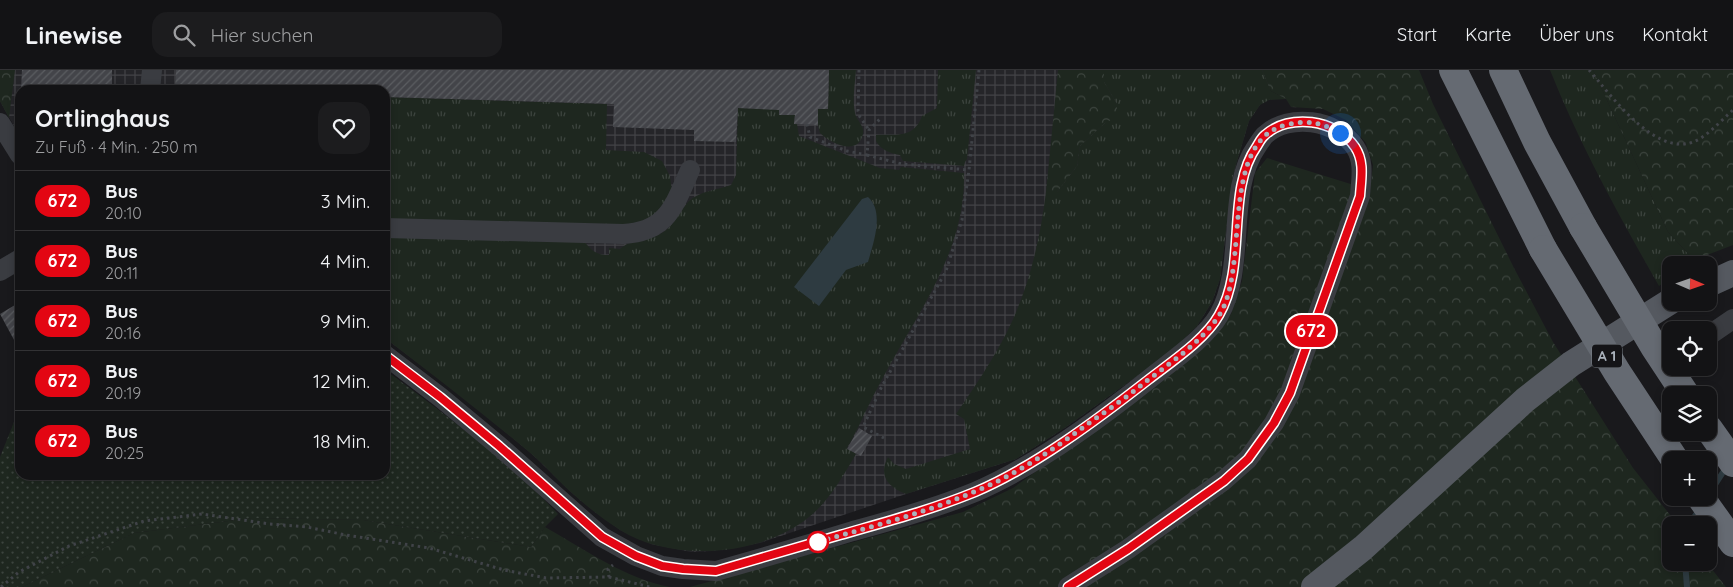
<!DOCTYPE html>
<html lang="de">
<meta charset="utf-8">
<style>
body{margin:0;font-family:Quicksand,sans-serif;background:#1c1c1e;color:#f1f3f6;height:100vh;display:flex;flex-direction:column;font-size:19px;white-space:nowrap}
*{box-sizing:border-box;margin:0}
p{font-size:16px;color:#9d9ea0}
.icon{flex:none;width:28px;height:28px;fill:none;stroke:currentColor;stroke-width:2;stroke-linecap:round;stroke-linejoin:round}
.map{position:relative;flex:1;overflow:hidden}
.panel{position:absolute;left:15px;top:15px;width:375px;height:395px;display:flex;flex-direction:column;background:#131315;border-radius:15px;box-shadow:0 2px 8px #0003,0 0 0 1px #323234}
.panel>*{flex:none}
.badge{padding:0 10px;border-radius:16px;font-size:18px;line-height:32px}
.needle{width:32px;rotate:92deg}
.buttons{position:absolute;left:1662px;top:186px;display:grid;gap:10px}
.buttons a{display:grid;place-items:center;width:55px;height:55px;border-radius:10px;background:#131315;box-shadow:0 2px 8px #0003,0 0 0 1px #323234;font-size:25px}
.you{position:absolute;width:25px;height:25px;margin:-12px;border:4px solid #fff;border-radius:50%;background:#1a73e8;box-shadow:0 0 0 8px #1a73e833}
.map>.badge{position:absolute;translate:-50% -50%;box-shadow:0 0 0 2px #fff}
.round{display:grid;place-items:center;flex:none;width:52px;height:52px;border-radius:15px;background:#1c1c1e}
.overview{display:flex;align-items:center;justify-content:space-between;height:85px;padding:0 20px}
h1{font-size:24px;font-weight:700;line-height:38px}
ul{padding:0;list-style:none}
li{display:flex;align-items:center;gap:15px;height:60px;padding:0 20px;border-top:1px solid #323234}
li div{flex:1}
li b{display:block;font-size:19px}
li em{font-style:normal}
li .badge{min-width:55px;font-weight:700;text-align:center}
header{display:flex;align-items:center;gap:30px;box-sizing:border-box;height:70px;padding:0 25px;background:#131315;border-bottom:1px solid #323234}
header strong{font-size:24px}
nav{display:flex;gap:28px;margin-inline-start:auto;font-size:18px}
.search{width:350px;height:45px;background:#1c1c1e;display:flex;align-items:center;gap:12px;box-sizing:border-box;padding:0 18px;border-radius:15px;color:#9d9ea0;font-size:19px}
.map>svg:first-child{display:block}
.industrial{fill:url(#industrial-grid)}
.grass{fill:url(#grass-tufts)}
.forest{fill:url(#forest-crowns)}
.garden{fill:url(#garden-dots)}
.water{fill:#2e3b41}
.lines{fill:none;stroke-linecap:round;stroke-linejoin:round}
.stream{stroke:#2e3b41;stroke-width:6}
.building{fill:url(#building-hatch)}
.path{stroke:#404348;stroke-width:3;stroke-dasharray:2.5 4;stroke-linecap:butt}
.minor{stroke:#3a3c41;stroke-width:20}
.major{stroke:#555960;stroke-width:26}
.highway{stroke:#656a72;stroke-width:28}
.highway-bridge{stroke:#656a72;stroke-width:28}
.line-casing{stroke:#fff;stroke-width:11}
.line{stroke:#e30613;stroke-width:8}
.walk{stroke:#aab2bc;stroke-width:5;stroke-dasharray:0 9}
.stop-dot{fill:#fff;stroke:#e30613;stroke-width:2.5}
.labels{text-anchor:middle;stroke-width:4.5;stroke-linejoin:round;paint-order:stroke}
.shield{fill:#141417;stroke:#7d838a;stroke-width:1}
.shield-label{font-size:14px;font-weight:bold;fill:#aab2bc}
</style>
<header>
<strong>Linewise</strong>
<div class="search"><svg class="icon" aria-label="search" viewBox="0 0 24 24"><circle cx="10" cy="10" r="6"/><path d="M15 15l6 6"/></svg>Hier suchen</div>
<nav><a>Start</a><a>Karte</a><a>Über uns</a><a>Kontakt</a></nav>
</header>
<div class="map">
<svg width="1733" height="517" viewBox="0 0 1733 517">
<defs>
<pattern id="industrial-grid" width="8" height="8" patternUnits="userSpaceOnUse" patternTransform="scale(1.25)"><rect width="8" height="8" fill="#252529"/><path d="M0 4h8M4 0v8" fill="none" stroke="#424246"/></pattern>
<pattern id="grass-tufts" width="24" height="20" patternUnits="userSpaceOnUse" patternTransform="scale(1.25)"><rect width="24" height="20" fill="#1e271f"/><path d="M3 7l-1-3M5 7V3M7 7l1-3M15 17l-1-3M17 17v-4M19 17l1-3" fill="none" stroke="#3c443e"/></pattern>
<pattern id="forest-crowns" width="20" height="18" patternUnits="userSpaceOnUse" patternTransform="scale(1.25)"><rect width="20" height="18" fill="#1e271f"/><path d="M2 6a3 3 0 1 1 6 0M12 15a3 3 0 1 1 6 0" fill="none" stroke="#3c443e"/></pattern>
<pattern id="garden-dots" width="8" height="8" patternUnits="userSpaceOnUse" patternTransform="scale(1.25)"><rect width="8" height="8" fill="#1e271f"/><path d="M2 2h.1M6 6h.1" fill="none" stroke="#3c443e" stroke-width="1.8" stroke-linecap="round"/></pattern>
<pattern id="building-hatch" width="6" height="6" patternUnits="userSpaceOnUse" patternTransform="scale(1.25)"><rect width="6" height="6" fill="#434449"/><path d="M-1 1l2-2M0 6l6-6M5 7l2-2" fill="none" stroke="#5b5d61"/></pattern>
</defs>
<rect width="100%" height="100%" fill="#19191c"/>
<polygon class="industrial" points="0,0 1283,0 1249,51 1243,71 1233,105 1220,209 1212,232 1197,256 1158,291 1066,357 1016,389 906,424 760,473 712,481 691,482 651,474 620,460 572,423 533,385 466,329 385,268 385,20 20,20 20,67 0,31"/>
<g class="grass">
<path d="M829,0H856C855,13 852,30 855,43C856,50 865,56 863,64C858,87 830,73 820,63L818,55V39H828Z"/>
<path d="M938,0H976L967,89L965,92L964,96L903,91L900,85C890,83 882,81 876,71V65C895,64 914,69 922,46L937,38Z"/>
<path d="M1104,0H1262L1271,21L1286,29L1269,30L1260,35L1249,51L1233,105L1220,209L1212,232L1197,256L1180,273L1158,291L1066,357L1016,389L906,424C888,417 878,406 888,387L894,394L906,399L970,379L964,349L956,344C974,318 992,291 1007,262C1029,218 1040,170 1046,122H1057L1077,96L1080,76L1105,53L1117,34L1104,12Z"/>
<path d="M1550,0H1593L1668,162L1694,190L1688,195H1671V207L1659,216C1619,146 1580,75 1550,0Z"/>
<polygon points="385,27 607,34 606,80 644,82 662,91 670,106 672,121 668,137 642,157 385,152"/>
<path d="M738,38L779,39V45H795L794,54H797L799,66L880,98L899,100L901,97L964,103C966,185 913,248 878,317C867,337 859,358 847,378L856,384C843,406 830,430 809,447C762,486 672,493 620,460C603,449 586,436 572,423C556,409 543,393 528,381C481,342 433,305 385,268V163L582,169C591,179 594,185 609,185V178L620,179C633,167 652,172 666,160C675,153 680,141 688,132C699,121 717,120 731,115L736,105Z"/>
</g>
<g class="forest">
<polygon points="0,0 15,0 9,48 0,31"/>
<polygon points="1058,0 1104,0 1104,12 1117,34 1117,47 1105,53 1080,76 1077,96 1057,122 1046,122"/>
<polygon points="1262,0 1419,0 1433,34 1514,198 1553,272 1633,398 1678,455 1671,455 1671,492 1707,493 1726,517 690,517 963,442 1013,418 1105,352 1193,286 1215,267 1231,244 1242,211 1255,103 1267,88 1370,120 1373,95 1366,73 1346,50 1323,39 1291,37 1286,29 1271,21"/>
<polygon points="1593,0 1733,0 1733,175 1694,190 1668,162"/>
<path d="M252,448L363,450L531,477L545,457C584,479 626,509 670,517H22L134,463Z"/>
</g>
<path class="garden" d="M385,300C446,345 506,389 558,444L545,457L531,477L363,450L252,448L134,463L22,517H0V387L14,352L20,349V405H385Z"/>
<path class="water" d="M868,127C885,142 873,174 868,192L846,200L819,236L794,217L862,129Z"/>
<g class="lines">
<g class="stream">
<polyline points="1709,424 1727,396"/>
<polyline points="1689,455 1701,437"/>
<polyline points="1685,492 1687,517"/>
</g>
</g>
<g class="building">
<polygon points="22,0 112,0 112,20 21,20"/>
<polygon points="176,0 829,0 828,39 818,39 818,55 794,54 795,45 779,45 779,40 738,38 736,72 694,71 694,60 613,57 614,34 385,27 385,20 175,20"/>
<polygon points="20,232 20,281 0,244"/>
<polygon points="859,358 872,366 861,386 847,379"/>
</g>
<g class="lines">
<g class="path">
<polyline points="859,0 858,41 860,47 869,60"/>
<path d="M1589,0C1612,26 1660,95 1701,68C1713,60 1723,49 1733,40"/>
<polyline points="807,54 810,67 847,81 867,85 869,60 881,48"/>
<polyline points="867,85 902,94 969,100 979,0"/>
<polyline points="884,368 863,357 881,318 946,201 962,150 969,100"/>
<polyline points="609,507 650,517"/>
<polyline points="1,517 19,502 69,476 144,451 202,444 270,454 307,457 346,465 429,478 504,500 546,508 609,507 608,499 613,495"/>
</g>
<g class="minor">
<polyline points="150,20 152,0"/>
<polyline points="0,53 20,85"/>
<path d="M385,158L623,164C667,162 674,136 690,100"/>
<polyline points="0,201 20,189"/>
<polyline points="1711,264 1733,249"/>
<path d="M385,285L440,327L499,376L602,467L636,486L662,496L683,499L716,501C762,488 807,475 853,461C894,450 936,438 975,422C1034,397 1098,350 1148,310C1170,292 1205,269 1219,245C1247,195 1225,121 1257,76C1259,73 1262,68 1265,65C1289,43 1336,49 1355,77C1365,92 1361,109 1360,126L1290,323L1274,353L1248,389L1223,411L1128,479L1068,517"/>
</g>
<g class="major">
<polyline points="1709,214 1733,203"/>
<polyline points="1314,517 1363,478 1525,330 1571,294 1671,231"/>
</g>
<g class="highway">
<polyline points="1453,0 1543,179"/>
<polyline points="1503,0 1537,72 1583,157"/>
<polyline points="1709,359 1733,393"/>
<polyline points="1701,428 1733,473"/>
</g>
<g class="highway-bridge">
<polyline points="1583,157 1655,278 1686,325"/>
<polyline points="1543,179 1617,302 1675,390"/>
</g>
</g>
<g class="lines">
<defs>
<path id="line" d="M385,285L440,327L499,376L602,467L636,486L662,496L683,499L716,501C757,489 798,477 840,465C885,452 931,440 975,422C1034,397 1098,349 1148,310C1171,292 1205,270 1219,245C1248,195 1225,121 1257,76C1259,73 1261,68 1265,65C1289,43 1336,49 1355,77C1365,92 1361,109 1360,126L1290,323L1274,353L1248,389L1224,411L1128,479L1068,517"/>
</defs>
<use href="#line" class="line-casing"/>
<use href="#line" class="line"/>
<path class="walk" d="M818,472L810,474C866,458 923,444 976,421C1017,404 1054,379 1089,353C1108,340 1127,327 1144,313C1170,293 1199,274 1218,247C1252,199 1216,67 1290,54C1311,50 1321,53 1340,63"/>
</g>
<circle class="stop-dot" cx="818" cy="472" r="10"/>
<g class="labels">
<rect class="shield" x="1592" y="274.5" width="30" height="23" rx="4"/>
<g class="shield-label">
<text x="1607" y="291">A 1</text>
</g>
</g>
</svg>
<div class="buttons">
<a><svg class="needle" viewBox="-14 -14 28 28"><path d="M0-13l5 13h-10z" fill="#e53935"/><path d="M0 13l5-13h-10z" fill="#9d9ea0"/></svg></a>
<a><svg class="icon" aria-label="locate" viewBox="0 0 24 24"><circle cx="12" cy="12" r="6"/><path d="M12 2v4M12 18v4M2 12h4M18 12h4"/></svg></a>
<a><svg class="icon" aria-label="layers" viewBox="0 0 24 24"><path d="M12 4l9 5-9 5-9-5zM3 14l9 5 9-5"/></svg></a>
<a>+</a>
<a>−</a>
</div>
<div class="you" style="left:1340px;top:63px"></div>
<b class="badge" style="left:1311px;top:261px;background:#e30613;color:#fff">672</b>
<section class="panel">
<div class="overview"><div><h1>Ortlinghaus</h1><p>Zu Fuß · 4 Min. · 250 m</p></div><a class="round"><svg class="icon" aria-label="heart" viewBox="0 0 24 24"><path d="M12 20l-8-8c-3-5 5-10 8-4 3-6 11-1 8 4z"/></svg></a></div>
<ul>
<li><span class="badge" style="background:#e30613;color:#fff">672</span><div><b>Bus</b><p>20:10</p></div><em>3 Min.</em></li>
<li><span class="badge" style="background:#e30613;color:#fff">672</span><div><b>Bus</b><p>20:11</p></div><em>4 Min.</em></li>
<li><span class="badge" style="background:#e30613;color:#fff">672</span><div><b>Bus</b><p>20:16</p></div><em>9 Min.</em></li>
<li><span class="badge" style="background:#e30613;color:#fff">672</span><div><b>Bus</b><p>20:19</p></div><em>12 Min.</em></li>
<li><span class="badge" style="background:#e30613;color:#fff">672</span><div><b>Bus</b><p>20:25</p></div><em>18 Min.</em></li>
</ul>
</section>
</div>
